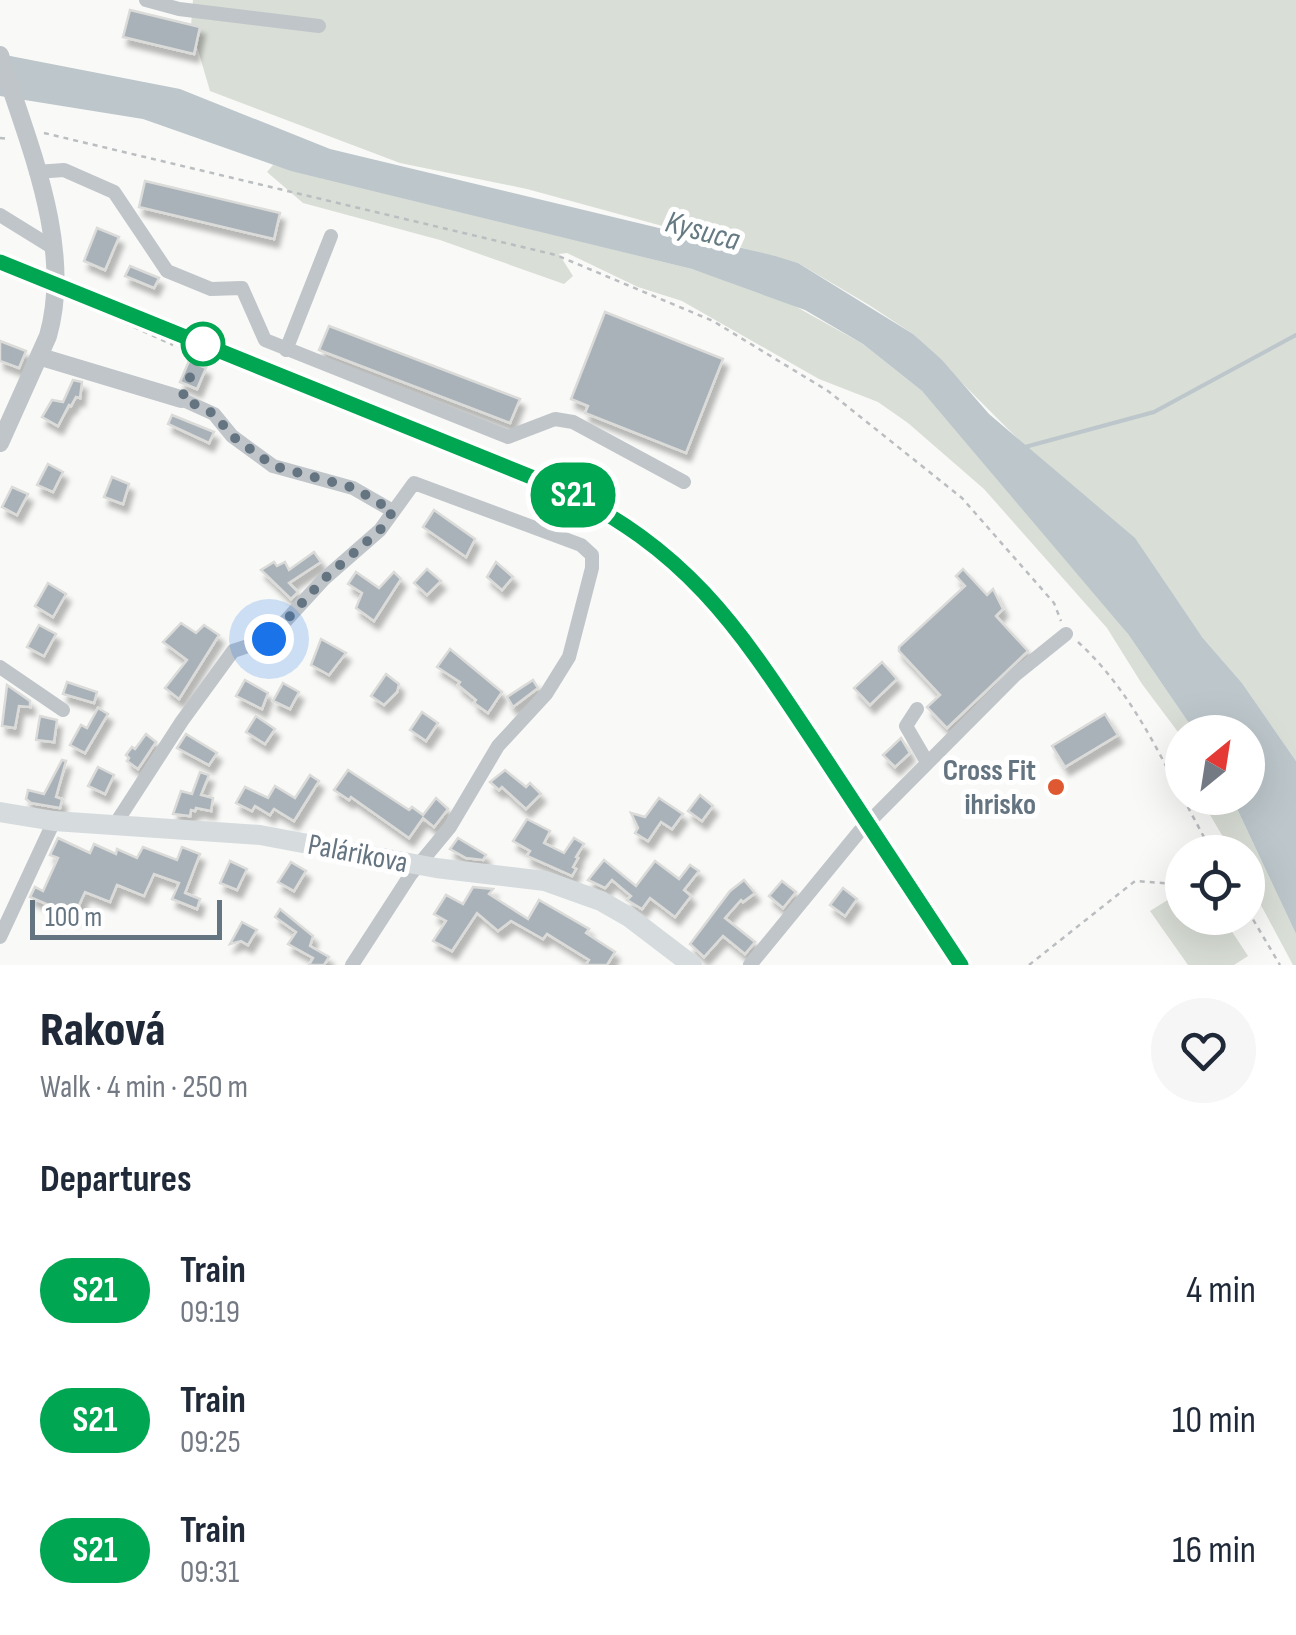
<!DOCTYPE html>
<meta charset="utf-8">
<style>
body{margin:0;font-family:"Sofia Sans Condensed",sans-serif;background:#f6f6f7;color:#1f2937;height:100vh;display:flex;flex-direction:column;font-size:38px;white-space:nowrap}
*{box-sizing:border-box;margin:0}
p{font-size:32px;color:#747a83}
.icon{flex:none;width:55px;height:55px;fill:none;stroke:currentColor;stroke-width:2;stroke-linecap:round;stroke-linejoin:round}
.map{position:relative;height:965px;overflow:hidden}
.details{display:flex;flex-direction:column;background:#fff;flex:1}
.details>*{flex:none}
.badge{padding:0 20px;border-radius:32px;font-size:35px;line-height:65px}
.needle{width:65px;rotate:30deg}
.controls{position:absolute;left:1165px;top:715px;display:grid;gap:20px}
.controls a{display:grid;place-items:center;width:100px;height:100px;border-radius:50%;background:#fff;box-shadow:0 10px 40px #0002;font-size:50px}
.scale{position:absolute;left:30px;bottom:25px;width:192px;box-sizing:border-box;padding-left:10px;border:5px solid #657481;border-top:0;font-size:28px;line-height:35px;white-space:nowrap;color:#657481;-webkit-text-stroke:8px #fff;paint-order:stroke}
.you{position:absolute;width:50px;height:50px;margin:-25px;border:8px solid #fff;border-radius:50%;background:#1a73e8;box-shadow:0 0 0 15px #1a73e833}
.map>.badge{position:absolute;translate:-50% -50%;box-shadow:0 0 0 5px #fff}
h2{padding:0 40px;font-size:38px;line-height:90px}
.round{display:grid;place-items:center;flex:none;width:105px;height:105px;border-radius:52px;background:#f6f6f7}
.summary{display:flex;align-items:center;justify-content:space-between;height:170px;padding:0 40px}
h1{font-size:48px;font-weight:800;line-height:75px}
ul{padding:0;list-style:none}
li{display:flex;align-items:center;gap:30px;height:130px;padding:0 40px}
li div{flex:1}
li b{display:block;font-size:38px}
li em{font-style:normal}
li .badge{min-width:110px;font-weight:700;text-align:center}
.map>svg:first-child{display:block}
.green{fill:#d9ded6}
.water{fill:#bcc6cb}
.lines{fill:none;stroke-linecap:round;stroke-linejoin:round}
.stream{stroke:#bcc6cb;stroke-width:4}
.building{fill:#a9b2b8;stroke:#dbdbd9;stroke-width:2.5;filter:url(#shadow)}
.path{stroke:#bbbec1;stroke-width:2.5;stroke-dasharray:5 5;stroke-linecap:butt}
.minor{stroke:#c0c5c9;stroke-width:14}
.tertiary{stroke:#c0c5c9;stroke-width:18}
.secondary{stroke:#d6dbde;stroke-width:20}
.rail-casing{stroke:#a4aab0;stroke-width:8}
.rail{stroke:#fff;stroke-width:4;stroke-dasharray:11;stroke-linecap:butt}
.line-casing{stroke:#fff;stroke-width:22}
.line{stroke:#00a651;stroke-width:15}
.walk{stroke:#657481;stroke-width:10;stroke-dasharray:0 18}
.stop-dot{fill:#fff;stroke:#00a651;stroke-width:5}
.poi-dot{fill:#de5931;stroke:#fff;stroke-width:4}
.labels{text-anchor:middle;stroke-width:10;stroke-linejoin:round;paint-order:stroke}
.poi-label{font-size:30px;font-weight:bold;fill:#657481;stroke:#fff;text-anchor:end}
.street-label{font-size:30px;fill:#657481;stroke:#fff}
.water-label{font-size:32px;font-style:italic;fill:#657a82;stroke:#fff}
</style>
<div class="map">
<svg width="1296" height="965" viewBox="0 0 1296 965">
<defs>
<filter id="shadow"><feDropShadow dx="4.5" dy="8" stdDeviation="2.5" flood-color="#0004"/></filter>
</defs>
<rect width="100%" height="100%" fill="#f9f9f7"/>
<g class="green">
<polygon points="193,0 1296,0 1296,761 1242,683 1202,637 1026,447 913,334 869,305 798,263 527,189 400,163 210,91 191,26"/>
<polygon points="273,165 692,269 784,300 863,344 922,391 1085,580 1128,634 1195,732 1182,732 1182,746 1178,732 1142,684 1107,628 984,489 908,423 878,402 819,379 682,301 638,287 567,253 559,254 573,276 564,284 440,240 303,203 267,172"/>
<polygon points="1200,798 1232,798 1296,934 1296,965 1293,965 1248,881 1248,852 1232,852"/>
<polygon points="1182,891 1182,918 1223,918 1248,956 1234,965 1188,965 1150,911"/>
</g>
<polygon class="water" points="0,54 180,89 330,149 775,256 798,263 913,334 942,360 989,414 1135,538 1202,637 1242,683 1296,761 1296,934 1232,798 1248,798 1248,732 1195,732 1128,634 922,391 863,344 805,310 692,269 291,171 143,119 0,96"/>
<g class="lines">
<polyline class="stream" points="1025,447 1154,412 1296,335"/>
</g>
<g class="building">
<polygon points="130,10 200,27 194,54 123,37"/>
<polygon points="145,181 280,213 274,239 139,207"/>
<polygon points="97,228 119,237 105,270 84,261"/>
<polygon points="130,266 159,278 154,288 125,276"/>
<polygon points="605,312 723,359 686,453 585,413 588,406 571,399"/>
<polygon points="329,326 520,399 510,423 319,350"/>
<polygon points="0,341 26,351 19,368 0,361"/>
<polygon points="189,361 206,368 197,389 180,382"/>
<polygon points="73,380 82,382 80,398 76,397 71,406 69,405 58,426 42,417 52,400 63,402"/>
<polygon points="172,415 214,432 209,443 168,424"/>
<polygon points="48,464 63,472 53,492 37,485"/>
<polygon points="112,477 129,484 123,504 104,497"/>
<polygon points="12,487 28,494 17,515 2,507"/>
<polygon points="434,510 475,539 466,557 423,527"/>
<polygon points="314,552 321,562 289,583 298,592 291,599 261,570 274,562 277,566 285,562 289,570"/>
<polygon points="496,562 513,577 502,590 487,577"/>
<polygon points="427,569 441,581 427,595 414,583"/>
<polygon points="963,569 987,595 993,589 1003,609 996,616 1028,651 947,728 927,707 940,695 899,651 899,647 965,586 956,576"/>
<polygon points="356,572 379,588 394,572 401,579 374,621 356,608 362,593 348,584"/>
<polygon points="48,583 66,594 53,617 35,606"/>
<polygon points="181,623 196,633 204,625 219,635 179,699 165,688 187,660 163,642"/>
<polygon points="39,625 56,634 44,656 27,647"/>
<polygon points="321,639 346,653 329,675 311,665"/>
<polygon points="450,649 502,692 488,713 474,703 476,700 458,685 460,682 437,667"/>
<polygon points="882,662 897,679 870,705 854,688"/>
<polygon points="386,674 399,684 397,692 384,705 371,696"/>
<polygon points="245,680 268,693 262,709 236,696"/>
<polygon points="533,680 538,688 513,707 507,697"/>
<polygon points="67,682 97,692 94,703 63,694"/>
<polygon points="283,683 299,692 290,709 273,701"/>
<polygon points="7,685 30,701 30,707 19,706 15,728 2,726"/>
<polygon points="98,708 108,714 85,753 70,745 81,725 87,728"/>
<polygon points="422,712 438,723 426,741 410,730"/>
<polygon points="1105,714 1118,735 1065,767 1052,746"/>
<polygon points="40,716 57,720 54,742 36,740"/>
<polygon points="256,716 275,729 265,744 246,732"/>
<polygon points="146,734 156,742 138,769 127,761 129,758 126,755 132,747 135,749"/>
<polygon points="186,734 217,753 209,765 177,748"/>
<polygon points="901,738 910,753 895,767 883,755"/>
<polygon points="62,760 66,761 56,797 62,799 60,808 31,803 26,799 28,790 44,794"/>
<polygon points="98,767 114,775 105,794 88,786"/>
<polygon points="348,770 409,810 412,807 423,815 436,798 448,809 434,827 423,818 409,838 351,797 349,800 334,790"/>
<polygon points="505,770 526,787 530,783 541,794 526,809 502,787 499,790 490,782"/>
<polygon points="200,772 209,775 201,795 213,798 211,811 196,808 195,811 191,810 190,816 173,814 181,791 192,794"/>
<polygon points="310,775 319,781 294,821 274,809 270,815 255,806 252,811 236,803 245,787 268,798 275,786 295,798"/>
<polygon points="700,795 713,806 702,821 688,811"/>
<polygon points="659,798 683,814 672,829 661,822 648,841 635,833 638,828 631,813 645,817"/>
<polygon points="527,819 550,831 544,843 564,853 574,838 584,844 576,857 578,858 573,867 576,869 572,876 527,856 530,851 513,841"/>
<polygon points="58,838 90,853 94,844 116,854 117,849 137,858 143,847 177,860 182,847 200,854 185,893 200,899 197,909 172,899 179,883 154,874 144,896 117,885 110,902 85,892 74,916 30,897 35,887 43,891 58,858 50,855"/>
<polygon points="458,838 486,855 483,860 466,858 450,849"/>
<polygon points="604,860 636,886 655,861 679,879 690,865 699,871 684,890 691,896 675,917 650,898 642,909 627,900 631,896 612,880 605,888 588,880"/>
<polygon points="230,861 247,869 237,890 220,883"/>
<polygon points="291,862 306,871 294,891 278,882"/>
<polygon points="744,880 755,893 743,902 741,900 725,918 755,942 745,954 723,936 704,957 690,944 730,891"/>
<polygon points="782,881 796,892 783,908 769,896"/>
<polygon points="473,887 493,889 489,894 528,919 539,900 589,929 586,933 615,952 607,965 586,965 589,960 547,934 543,939 511,921 498,931 477,913 452,951 433,941 446,921 434,914 446,895 463,904"/>
<polygon points="843,888 857,899 845,916 830,905"/>
<polygon points="280,909 313,936 310,946 329,957 324,965 309,965 313,958 288,944 296,932 275,917"/>
<polygon points="242,922 257,930 248,945 241,941 230,944"/>
</g>
<g class="lines">
<g class="path">
<polyline points="44,133 556,255 713,321 828,391 962,498 1054,603 1061,621"/>
<polyline points="0,138 10,139"/>
<polyline points="72,295 80,302 173,345"/>
<path d="M1078,642C1125,685 1153,740 1182,797"/>
<polyline points="1183,798 1212,852"/>
<polyline points="1248,911 1280,965"/>
<polyline points="1029,965 1135,881 1176,884 1182,881"/>
</g>
<g class="minor">
<polyline points="146,0 179,9 319,26"/>
<polyline points="36,172 64,170 114,192 167,271 211,289 242,288 265,340 508,437 555,419 573,422 684,482"/>
<polyline points="0,215 55,249"/>
<polyline points="286,350 331,236"/>
<polyline points="181,399 214,414 232,436 273,466 353,488 393,511"/>
<polyline points="0,667 63,710"/>
<polyline points="917,709 906,726 927,762"/>
<polyline points="114,826 182,721 233,651 269,639 324,579 380,530 414,483 581,545 592,555 592,568 569,657 546,694 498,746 450,827 411,874 352,965"/>
<polyline points="0,937 54,821"/>
<polyline points="750,965 859,832 1015,675 1066,634"/>
</g>
<g class="tertiary">
<path d="M0,55C27,141 74,246 48,336L0,443"/>
<polyline points="41,357 181,399"/>
</g>
<polyline class="secondary" points="0,812 54,821 260,835 436,868 545,881 601,901 629,917 692,965"/>
<defs>
<path id="rail" d="M0,262L556,487C632,524 695,573 746,641L961,965"/>
</defs>
<use href="#rail" class="rail-casing"/>
<use href="#rail" class="rail"/>
</g>
<g class="lines">
<defs>
<path id="line" d="M0,262L556,487C696,553 744,637 826,760C871,828 916,897 961,965"/>
</defs>
<use href="#line" class="line-casing"/>
<use href="#line" class="line"/>
<polyline class="walk" points="203,344 182,398 214,414 232,436 274,466 354,488 393,511 380,530 324,579 269,639"/>
</g>
<circle class="stop-dot" cx="203" cy="344" r="20"/>
<circle class="poi-dot" cx="1056" cy="787" r="10"/>
<g class="labels">
<g class="poi-label">
<text x="1036" y="780">Cross Fit<tspan x="1036" dy="34">ihrisko</tspan></text>
</g>
<g class="street-label">
<text transform="translate(358 853) rotate(11)" y="10">Palárikova</text>
</g>
<g class="water-label">
<text transform="translate(703 230) rotate(15)" y="11">Kysuca</text>
</g>
</g>
</svg>
<div class="controls">
<a><svg class="needle" viewBox="-14 -14 28 28"><path d="M0-13l5 13h-10z" fill="#e53935"/><path d="M0 13l5-13h-10z" fill="#747a83"/></svg></a>
<a><svg class="icon" aria-label="locate" viewBox="0 0 24 24"><circle cx="12" cy="12" r="6"/><path d="M12 2v4M12 18v4M2 12h4M18 12h4"/></svg></a>
</div>
<div class="scale">100 m</div>
<div class="you" style="left:269px;top:639px"></div>
<b class="badge" style="left:573px;top:495px;background:#00a651;color:#fff">S21</b>
</div>
<section class="details">
<div class="summary"><div><h1>Raková</h1><p>Walk · 4 min · 250 m</p></div><a class="round"><svg class="icon" aria-label="heart" viewBox="0 0 24 24"><path d="M12 20l-8-8c-3-5 5-10 8-4 3-6 11-1 8 4z"/></svg></a></div>
<h2>Departures</h2>
<ul>
<li><span class="badge" style="background:#00a651;color:#fff">S21</span><div><b>Train</b><p>09:19</p></div><em>4 min</em></li>
<li><span class="badge" style="background:#00a651;color:#fff">S21</span><div><b>Train</b><p>09:25</p></div><em>10 min</em></li>
<li><span class="badge" style="background:#00a651;color:#fff">S21</span><div><b>Train</b><p>09:31</p></div><em>16 min</em></li>
</ul>
</section>
